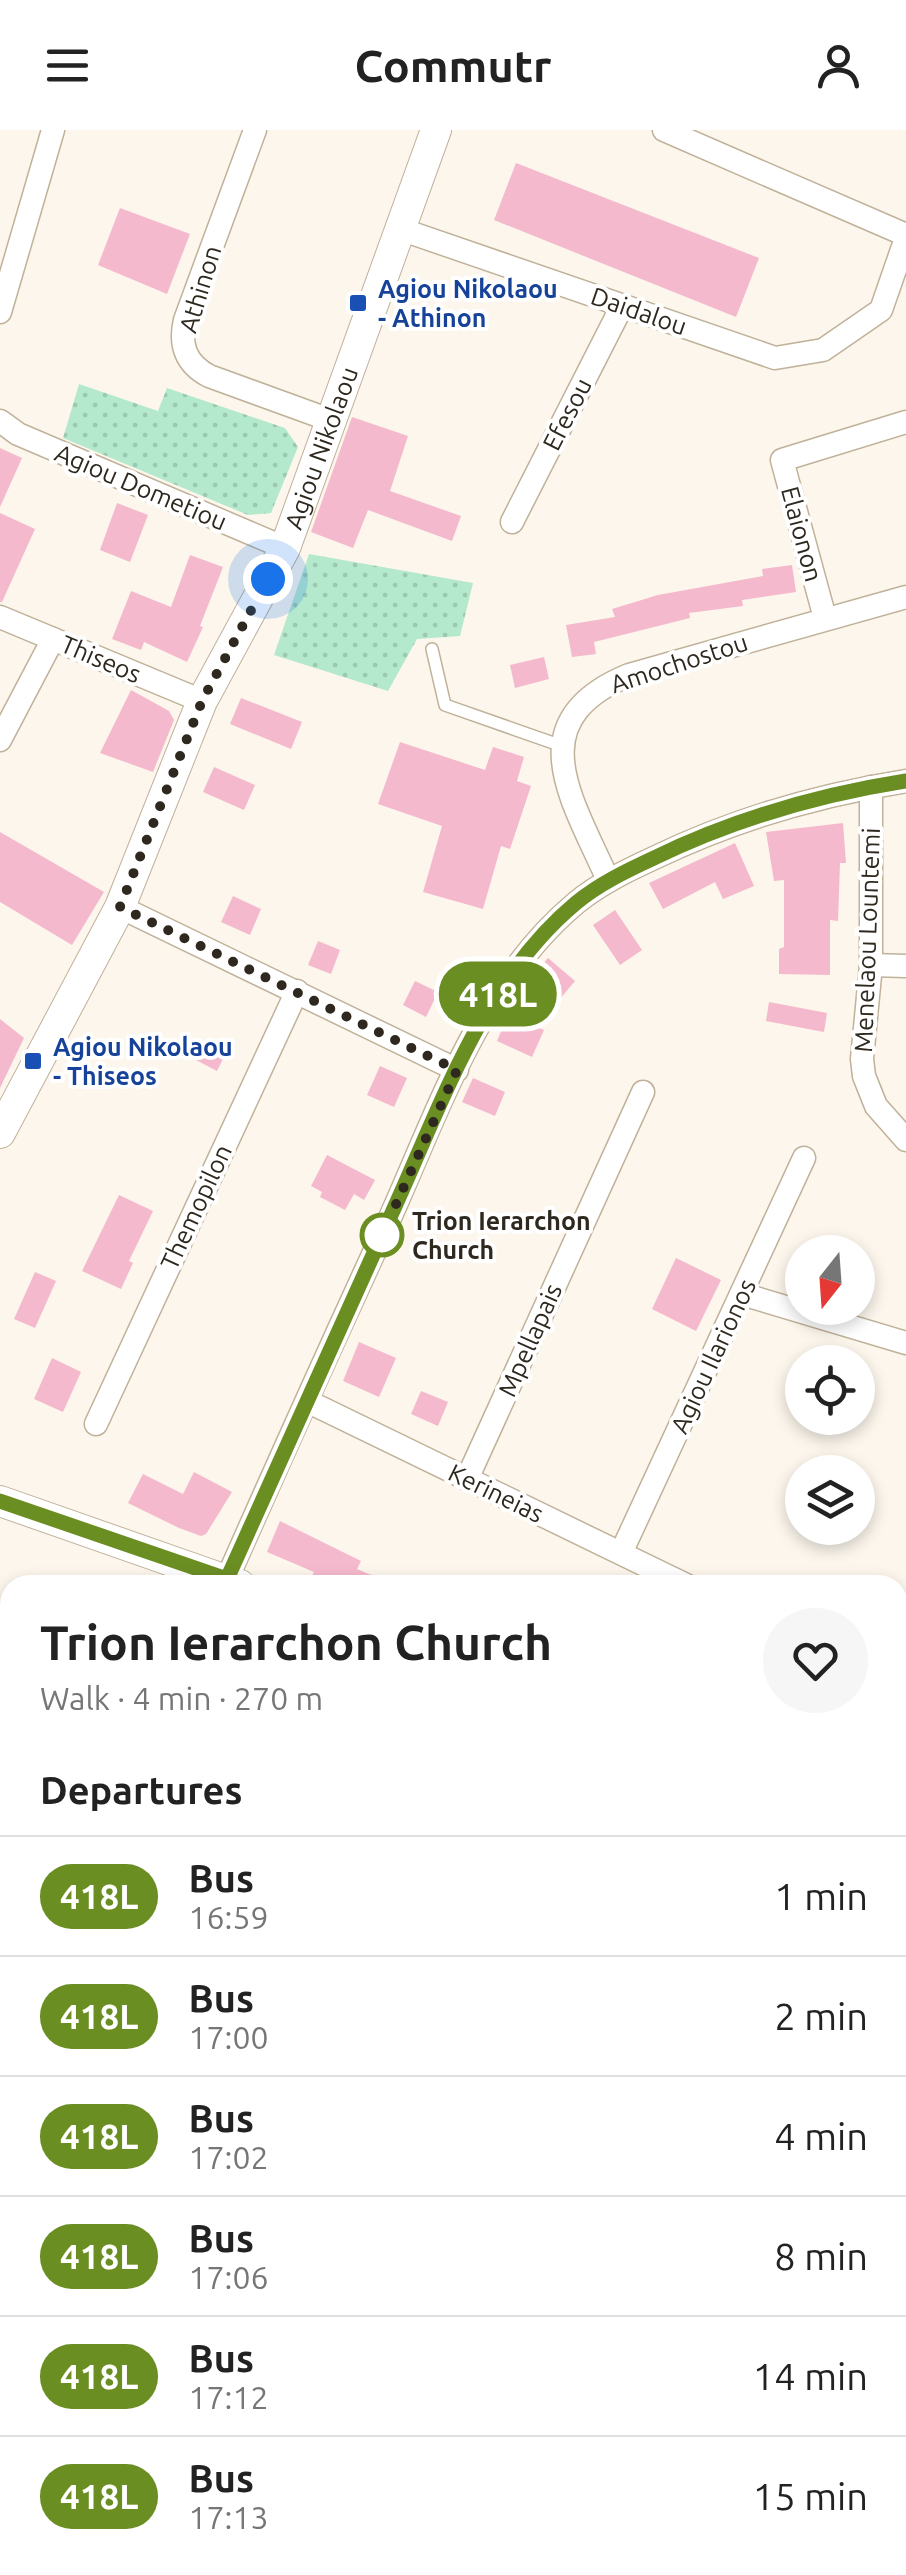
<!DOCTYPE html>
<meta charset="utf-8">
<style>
body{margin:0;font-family:Ubuntu,sans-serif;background:#f6f6f6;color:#222;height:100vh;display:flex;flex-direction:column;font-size:38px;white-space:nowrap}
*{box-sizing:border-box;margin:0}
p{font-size:32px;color:#767676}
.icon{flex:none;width:55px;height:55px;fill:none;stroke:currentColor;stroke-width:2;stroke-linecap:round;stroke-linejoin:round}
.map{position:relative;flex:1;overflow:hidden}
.details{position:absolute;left:0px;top:1445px;width:908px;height:1000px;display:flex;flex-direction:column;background:#fff;border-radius:30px 30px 0 0;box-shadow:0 5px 15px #0003}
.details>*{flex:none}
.badge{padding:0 20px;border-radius:32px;font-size:35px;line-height:65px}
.needle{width:65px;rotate:197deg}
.controls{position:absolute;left:785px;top:1105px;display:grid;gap:20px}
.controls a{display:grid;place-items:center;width:90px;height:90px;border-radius:50%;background:#fff;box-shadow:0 5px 15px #0003;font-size:50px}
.you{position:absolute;width:50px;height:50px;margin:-25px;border:8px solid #fff;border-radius:50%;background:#1a73e8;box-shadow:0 0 0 15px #1a73e833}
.map>.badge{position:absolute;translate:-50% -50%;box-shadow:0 0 0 5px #fff}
h2{padding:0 40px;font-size:38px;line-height:90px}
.round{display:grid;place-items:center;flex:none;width:105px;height:105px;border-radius:52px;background:#f6f6f6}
.head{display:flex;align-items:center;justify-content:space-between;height:170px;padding:0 40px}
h1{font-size:48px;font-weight:600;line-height:75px}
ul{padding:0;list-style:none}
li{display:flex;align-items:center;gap:30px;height:120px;padding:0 40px;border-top:2px solid #e0e0e0}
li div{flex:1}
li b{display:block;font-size:38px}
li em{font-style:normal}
li .badge{min-width:110px;font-weight:700;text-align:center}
header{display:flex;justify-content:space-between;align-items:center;height:130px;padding:0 40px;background:#fff;font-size:45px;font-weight:600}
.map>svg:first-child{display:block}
.park{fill:url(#park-dots)}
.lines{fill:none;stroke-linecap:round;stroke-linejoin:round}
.stream{stroke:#98e2e3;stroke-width:6}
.building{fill:#f5b9cd}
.lane-casing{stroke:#c0b199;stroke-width:14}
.street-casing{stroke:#c0b199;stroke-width:25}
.secondary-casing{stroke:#c0b199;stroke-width:32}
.lane{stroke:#fff;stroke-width:11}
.street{stroke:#fff;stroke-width:22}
.secondary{stroke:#fff;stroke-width:30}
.line-casing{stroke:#fff;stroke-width:22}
.line{stroke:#6b8e23;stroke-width:15}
.walk{stroke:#2e281f;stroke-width:10;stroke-dasharray:0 18}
.transit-dot{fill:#1a4fb4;stroke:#fff;stroke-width:4}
.stop-dot{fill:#fff;stroke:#6b8e23;stroke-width:5}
.labels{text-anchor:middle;stroke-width:8;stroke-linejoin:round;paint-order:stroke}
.street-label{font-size:25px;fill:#2e281f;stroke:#fff}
.transit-label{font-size:25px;font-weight:bold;fill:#164399;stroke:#fff;text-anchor:start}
.stop-label{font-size:25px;font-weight:bold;fill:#2e281f;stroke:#fff;text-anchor:start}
</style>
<header><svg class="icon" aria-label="menu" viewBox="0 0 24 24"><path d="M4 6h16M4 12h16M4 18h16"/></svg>Commutr<svg class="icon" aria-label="person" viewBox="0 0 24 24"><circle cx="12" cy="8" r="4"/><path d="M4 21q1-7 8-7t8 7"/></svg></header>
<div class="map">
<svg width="906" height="2445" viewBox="0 0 906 2445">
<defs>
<pattern id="park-dots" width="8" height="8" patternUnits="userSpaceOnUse" patternTransform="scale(2.5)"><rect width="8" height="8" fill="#b4e9cd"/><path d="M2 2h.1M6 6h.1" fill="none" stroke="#9bc8b0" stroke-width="1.8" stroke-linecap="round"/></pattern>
</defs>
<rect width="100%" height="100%" fill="#fcf6ec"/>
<g class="park">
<polygon points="79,254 158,281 167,258 285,298 298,317 271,383 248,385 63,308"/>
<polygon points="309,424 473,453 460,506 417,509 388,561 274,525"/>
</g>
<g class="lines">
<g class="stream">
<polyline points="0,2094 10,2096"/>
<polyline points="563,2435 569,2445"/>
</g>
</g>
<g class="building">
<polygon points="516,33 759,128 736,187 494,90"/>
<polygon points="120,78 190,104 167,164 98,135"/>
<polygon points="352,287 408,306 390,361 461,386 452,411 368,380 353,418 311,402"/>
<polygon points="0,318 22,328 0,377"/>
<polygon points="117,373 148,385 130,432 100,420"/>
<polygon points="0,383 35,399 2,472 0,472"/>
<polygon points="190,425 223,437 200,496 203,497 187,532 144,512 141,520 112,509 131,461 171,477"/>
<polygon points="792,435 796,462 742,470 743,476 689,483 690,488 594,512 596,524 572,527 566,495 615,487 612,479 658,465 763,446 762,439"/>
<polygon points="544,527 549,549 515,558 510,535"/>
<polygon points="131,560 169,581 174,590 153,642 100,623"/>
<polygon points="241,568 302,592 291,619 230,594"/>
<polygon points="400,612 485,640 493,617 524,627 517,651 531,656 510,719 501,716 483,779 423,762 442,696 378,674"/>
<polygon points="214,637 255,655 244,680 203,662"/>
<polygon points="843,693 846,733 840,733 838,791 830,790 830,845 779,844 779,819 784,817 784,750 774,751 766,702"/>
<polygon points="0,702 104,762 72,815 0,772"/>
<polygon points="735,713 754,756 723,769 715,752 663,779 649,753"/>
<polygon points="233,766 261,779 250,805 221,792"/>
<polygon points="615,780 642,820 620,835 593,795"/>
<polygon points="318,811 340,820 331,844 308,835"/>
<polygon points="548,828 575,851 554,876 527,852"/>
<polygon points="415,851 438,862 426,887 403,875"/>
<polygon points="769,872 827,883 824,902 766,891"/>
<polygon points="508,885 544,900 532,927 497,911"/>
<polygon points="0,889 24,908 0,958"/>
<polygon points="207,909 228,919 217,941 196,930"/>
<polygon points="380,936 407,948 394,977 367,965"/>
<polygon points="473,948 505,962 495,986 462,972"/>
<polygon points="327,1025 375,1050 364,1070 354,1064 345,1080 320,1067 322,1062 311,1056"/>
<polygon points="119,1065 153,1081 129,1131 133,1133 121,1159 82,1141"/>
<polygon points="676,1128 721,1150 696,1201 652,1179"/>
<polygon points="35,1142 56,1151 35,1198 14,1189"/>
<polygon points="359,1212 396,1228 379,1267 343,1251"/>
<polygon points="52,1228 81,1242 63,1282 34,1269"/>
<polygon points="421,1261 448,1272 438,1296 411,1284"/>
<polygon points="194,1342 232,1362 206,1404 201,1406 179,1398 128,1373 143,1344 183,1364"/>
<polygon points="280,1391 361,1431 357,1439 395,1455 325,1455 311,1448 314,1442 267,1422"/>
</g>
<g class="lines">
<defs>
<polyline id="lane" points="432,519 445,575 562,616"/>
<g id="street">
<path d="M255,0L185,190C179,215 186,234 209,246L330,290"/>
<polyline points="664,0 906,105"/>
<polyline points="400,99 775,228 823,220 881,180 906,108"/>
<polyline points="0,182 53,0"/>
<polyline points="0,291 18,304 285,418"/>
<polyline points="512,392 622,176"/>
<polyline points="0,487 202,571"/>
<polyline points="825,488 782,330 906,292"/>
<polyline points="0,610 53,509"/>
<polyline points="871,657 871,835 862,929 864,946 876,976 906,1010"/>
<path d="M608,750C573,670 517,591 629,545L906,467"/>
<polyline points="120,777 457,940"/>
<polyline points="871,835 906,836"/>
<polyline points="742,1164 906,1213"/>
<polyline points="307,1271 686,1455"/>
<polyline points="96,1294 297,861"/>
<polyline points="467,1349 643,962"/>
<polyline points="621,1423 804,1028"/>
<path d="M227,1449C280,1329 334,1209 389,1090C438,981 481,852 576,773C599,754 626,741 654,728C735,689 817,665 906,651"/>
<polyline points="898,1559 906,1564"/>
<polyline points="0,1949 10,1953"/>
<polyline points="898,2000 906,2004"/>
<polyline points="0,2188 10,2190"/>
<polyline points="898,2204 906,2208"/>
<polyline points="898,2328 906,2312"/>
<polyline points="487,2435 491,2445"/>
<polyline points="288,2445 292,2435"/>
</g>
<g id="secondary">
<path id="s1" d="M0,1003L120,777L202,571L285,418L436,0"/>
<polyline points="0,1371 240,1455"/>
<polyline points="898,1769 906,1774"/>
</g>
</defs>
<use href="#lane" class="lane-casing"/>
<use href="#street" class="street-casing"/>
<use href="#secondary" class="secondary-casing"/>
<use href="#lane" class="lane"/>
<use href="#street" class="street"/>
<use href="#secondary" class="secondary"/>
</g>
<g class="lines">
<defs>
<path id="line" d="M0,1371L227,1449C281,1327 336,1205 392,1083C441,976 482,851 576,773C599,754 626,741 654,728C734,689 817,665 906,651"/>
</defs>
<use href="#line" class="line-casing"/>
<use href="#line" class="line"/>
<polyline class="walk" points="268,449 202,571 120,777 457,940 382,1105"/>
</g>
<g class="transit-dot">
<rect x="348" y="163" width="20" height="20" rx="5"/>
<rect x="23" y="921" width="20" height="20" rx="5"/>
</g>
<circle class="stop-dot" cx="382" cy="1105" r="20"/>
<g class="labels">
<g class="street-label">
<text transform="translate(200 159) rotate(-73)" y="9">Athinon</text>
<text transform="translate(639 181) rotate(19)" y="9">Daidalou</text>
<text transform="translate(567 284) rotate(-63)" y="9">Efesou</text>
<text dy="9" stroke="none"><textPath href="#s1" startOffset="758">Agiou Nikolaou</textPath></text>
<text transform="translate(141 357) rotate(23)" y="9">Agiou Dometiou</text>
<text transform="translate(802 404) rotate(75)" y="9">Elaionon</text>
<text transform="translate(101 529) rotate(23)" y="9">Thiseos</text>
<text transform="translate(679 533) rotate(-18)" y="9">Amochostou</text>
<text transform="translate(867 810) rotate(-88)" y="9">Menelaou Lountemi</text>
<text transform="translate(196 1077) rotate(-65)" y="9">Themopilon</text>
<text transform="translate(530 1210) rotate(-66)" y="9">Mpellapais</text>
<text transform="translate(713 1226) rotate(-65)" y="9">Agiou Ilarionos</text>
<text transform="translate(496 1363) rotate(26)" y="9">Kerineias</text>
</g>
<g class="transit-label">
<text x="378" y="168">Agiou Nikolaou<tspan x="378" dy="29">- Athinon</tspan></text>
<text x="53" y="926">Agiou Nikolaou<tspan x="53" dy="29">- Thiseos</tspan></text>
</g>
<g class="stop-label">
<text x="412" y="1100">Trion Ierarchon<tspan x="412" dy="29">Church</tspan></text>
</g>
</g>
</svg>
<div class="controls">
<a><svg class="needle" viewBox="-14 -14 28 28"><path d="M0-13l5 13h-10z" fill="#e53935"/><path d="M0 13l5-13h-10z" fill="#767676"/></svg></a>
<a><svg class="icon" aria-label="locate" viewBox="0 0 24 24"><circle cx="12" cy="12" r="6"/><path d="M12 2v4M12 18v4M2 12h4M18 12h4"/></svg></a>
<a><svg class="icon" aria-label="layers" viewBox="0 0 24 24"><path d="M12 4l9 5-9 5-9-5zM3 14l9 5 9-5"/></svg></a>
</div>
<div class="you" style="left:268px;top:449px"></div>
<b class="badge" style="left:498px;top:864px;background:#6b8e23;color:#fff">418L</b>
<section class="details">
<div class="head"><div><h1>Trion Ierarchon Church</h1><p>Walk · 4 min · 270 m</p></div><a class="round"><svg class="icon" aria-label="heart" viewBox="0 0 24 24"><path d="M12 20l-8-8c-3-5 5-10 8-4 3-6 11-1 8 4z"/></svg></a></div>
<h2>Departures</h2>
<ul>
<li><span class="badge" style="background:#6b8e23;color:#fff">418L</span><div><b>Bus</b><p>16:59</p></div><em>1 min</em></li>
<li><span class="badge" style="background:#6b8e23;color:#fff">418L</span><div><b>Bus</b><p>17:00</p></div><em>2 min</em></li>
<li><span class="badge" style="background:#6b8e23;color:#fff">418L</span><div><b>Bus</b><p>17:02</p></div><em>4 min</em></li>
<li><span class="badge" style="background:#6b8e23;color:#fff">418L</span><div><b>Bus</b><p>17:06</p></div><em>8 min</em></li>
<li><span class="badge" style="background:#6b8e23;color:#fff">418L</span><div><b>Bus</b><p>17:12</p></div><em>14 min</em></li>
<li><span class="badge" style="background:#6b8e23;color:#fff">418L</span><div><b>Bus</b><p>17:13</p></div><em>15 min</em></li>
</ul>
</section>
</div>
